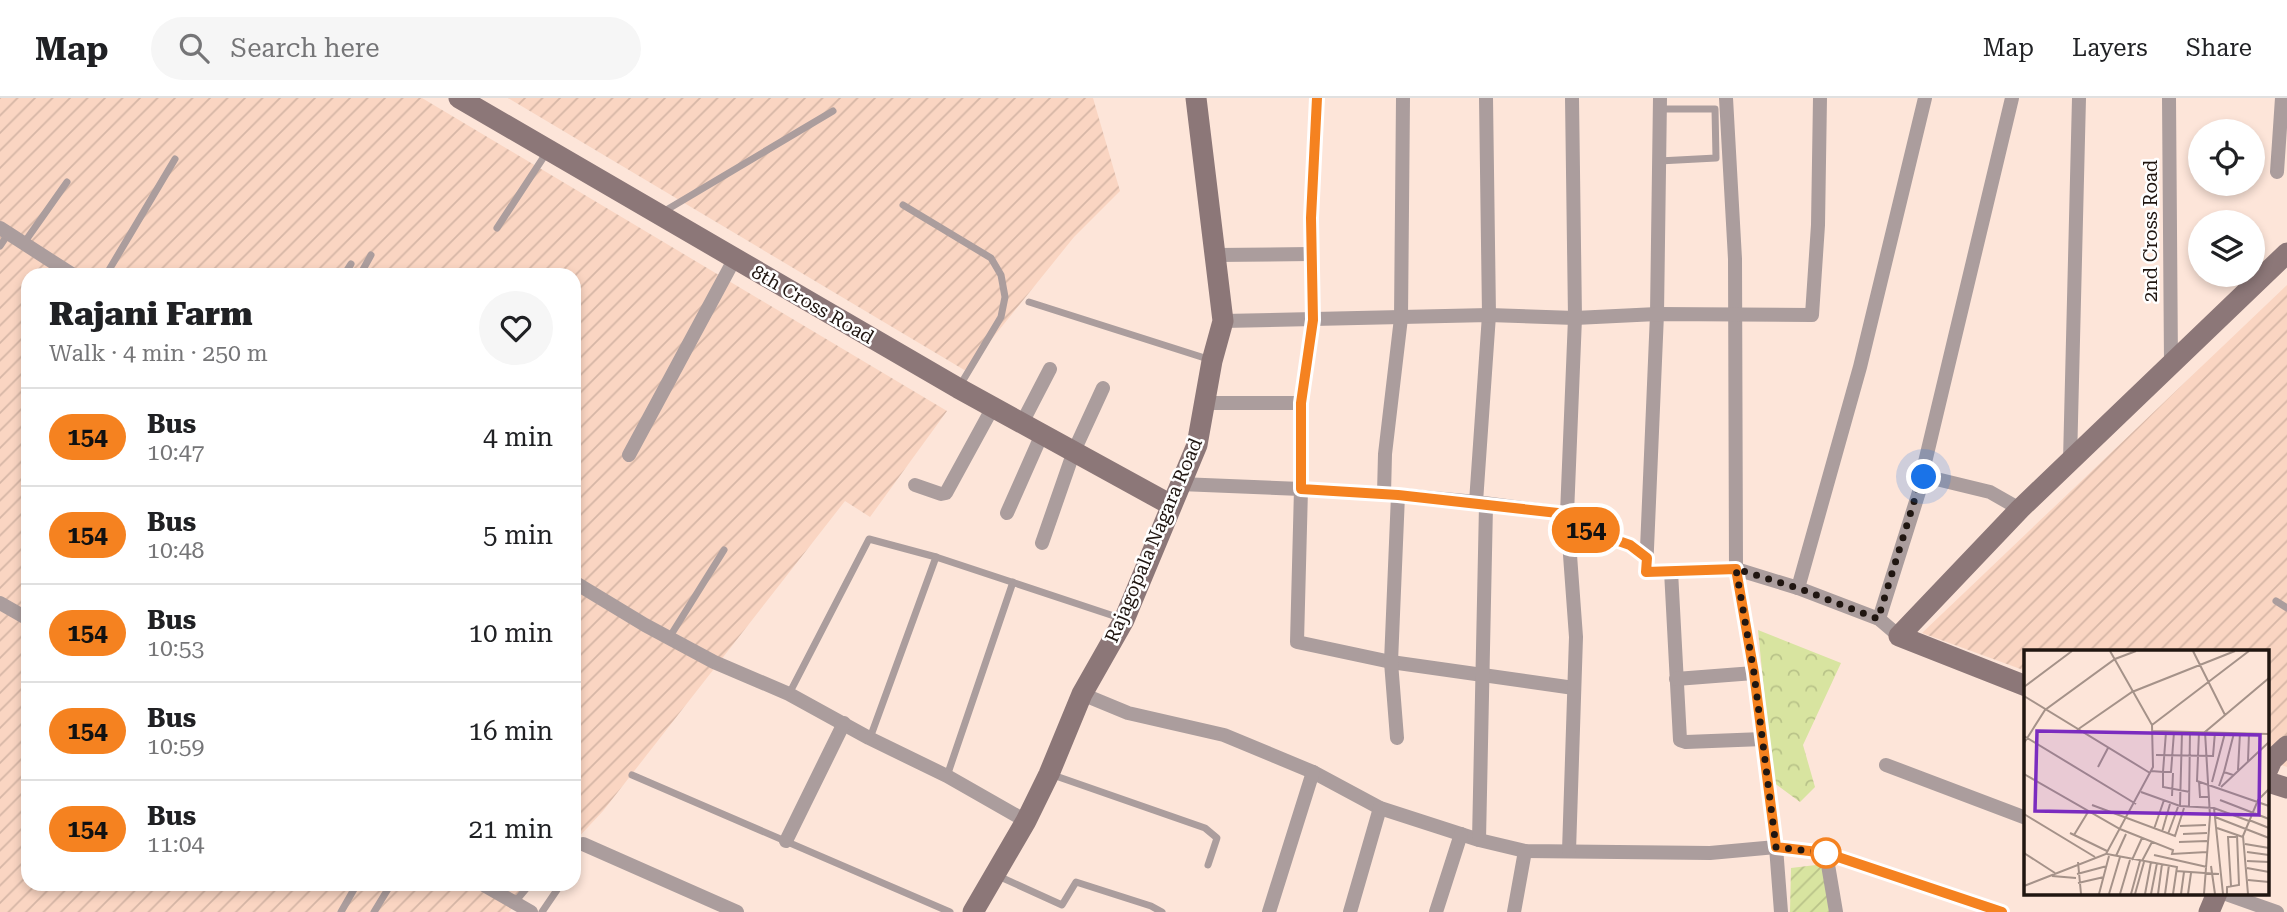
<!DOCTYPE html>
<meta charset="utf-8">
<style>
body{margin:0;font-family:"Roboto Serif",serif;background:#f6f6f6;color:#202124;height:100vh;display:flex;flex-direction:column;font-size:26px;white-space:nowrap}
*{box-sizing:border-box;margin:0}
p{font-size:23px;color:#757577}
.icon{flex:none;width:38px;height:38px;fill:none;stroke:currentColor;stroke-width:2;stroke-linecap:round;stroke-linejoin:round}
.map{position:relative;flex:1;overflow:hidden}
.details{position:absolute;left:21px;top:170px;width:560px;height:623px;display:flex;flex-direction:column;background:#fff;border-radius:21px;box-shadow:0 4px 10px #0003}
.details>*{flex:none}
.badge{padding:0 14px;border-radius:23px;font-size:24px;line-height:46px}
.fabs{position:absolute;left:2188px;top:21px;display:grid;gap:14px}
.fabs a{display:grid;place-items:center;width:77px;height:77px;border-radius:50%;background:#fff;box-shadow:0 4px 10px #0003;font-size:35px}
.you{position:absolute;width:35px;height:35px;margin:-18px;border:5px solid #fff;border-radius:50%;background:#1a73e8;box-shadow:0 0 0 10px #1a73e833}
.map>.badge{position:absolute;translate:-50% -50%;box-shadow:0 0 0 4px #fff}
.round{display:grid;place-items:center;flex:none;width:74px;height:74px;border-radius:37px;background:#f6f6f6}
.headline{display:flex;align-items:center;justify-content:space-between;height:119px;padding:0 28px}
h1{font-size:33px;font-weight:800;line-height:52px}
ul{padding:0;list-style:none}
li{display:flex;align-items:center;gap:21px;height:98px;padding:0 28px;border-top:2px solid #e0e0e0}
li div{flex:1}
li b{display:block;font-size:26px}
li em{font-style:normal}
li .badge{min-width:77px;font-weight:700;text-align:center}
header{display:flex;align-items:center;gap:42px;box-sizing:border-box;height:98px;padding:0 35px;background:#fff;border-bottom:2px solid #e0e0e0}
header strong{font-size:33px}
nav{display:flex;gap:38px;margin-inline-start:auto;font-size:24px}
.search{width:490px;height:63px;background:#f6f6f6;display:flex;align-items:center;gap:18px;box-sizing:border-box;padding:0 24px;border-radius:38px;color:#757577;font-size:26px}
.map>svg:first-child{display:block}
.industrial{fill:url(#industrial-furrows)}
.park{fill:url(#park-crowns)}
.garden{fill:url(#garden-furrows)}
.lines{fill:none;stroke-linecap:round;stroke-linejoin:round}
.lane{stroke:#ab9d9d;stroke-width:7}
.street{stroke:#ab9d9d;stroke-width:14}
.secondary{stroke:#8c7778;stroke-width:21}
.line-casing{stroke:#fff;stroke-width:16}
.line{stroke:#f58220;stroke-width:10}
.walk{stroke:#201611;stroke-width:7;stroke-dasharray:0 12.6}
.stop-dot{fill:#fff;stroke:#f58220;stroke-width:3.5}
.labels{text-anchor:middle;stroke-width:5;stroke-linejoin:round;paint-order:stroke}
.street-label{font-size:19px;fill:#201611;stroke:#fff}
.inset-road{fill:none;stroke:#a59289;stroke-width:2}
.view{fill:#7b2cbf;fill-opacity:0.15;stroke:#7b2cbf;stroke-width:3.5}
.inset-edge{fill:none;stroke:#201611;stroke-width:3.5}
</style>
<header>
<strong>Map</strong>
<div class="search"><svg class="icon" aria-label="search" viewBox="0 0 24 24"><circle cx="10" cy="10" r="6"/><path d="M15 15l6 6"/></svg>Search here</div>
<nav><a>Map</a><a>Layers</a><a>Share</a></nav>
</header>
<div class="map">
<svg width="2287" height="814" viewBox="0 0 2287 814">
<defs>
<pattern id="industrial-furrows" width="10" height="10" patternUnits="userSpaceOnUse" patternTransform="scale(1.75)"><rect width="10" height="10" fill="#fad5c2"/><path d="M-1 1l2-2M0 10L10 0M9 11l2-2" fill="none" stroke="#d6b6a6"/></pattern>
<pattern id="park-crowns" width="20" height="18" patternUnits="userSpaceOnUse" patternTransform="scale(1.75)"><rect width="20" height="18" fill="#d8e4a0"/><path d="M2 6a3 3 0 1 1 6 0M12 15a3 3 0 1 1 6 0" fill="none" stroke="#b9c389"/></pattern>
<pattern id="garden-furrows" width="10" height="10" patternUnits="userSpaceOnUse" patternTransform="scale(1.75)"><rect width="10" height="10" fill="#d8e4a0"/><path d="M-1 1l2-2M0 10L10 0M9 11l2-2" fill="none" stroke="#b9c389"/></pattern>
</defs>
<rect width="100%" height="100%" fill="#fde5d9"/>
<g class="industrial">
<polygon points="0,0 422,0 947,313 870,419 845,403 603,713 574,744 574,177 28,177 28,786 535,786 509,814 0,814"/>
<polygon points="508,0 1093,0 1120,93 1074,139 966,273"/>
<polygon points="2287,187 2287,669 2268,662 2268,553 2026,553 2026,573 1922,535"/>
</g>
<polygon class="park" points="1758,532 1841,565 1803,647 1815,689 1800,704 1773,684"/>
<polygon class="garden" points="1824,766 1829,814 1790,814 1791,770"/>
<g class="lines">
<g class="lane">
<polyline points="1659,63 1716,60 1715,11 1660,11"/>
<polyline points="903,107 991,160 1001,177 1005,199 1001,219 959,289"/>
<polyline points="663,114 833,13"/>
<polyline points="497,130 547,54"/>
<polyline points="24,145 67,84"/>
<polyline points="0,148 8,136"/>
<polyline points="106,177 175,61"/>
<polyline points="344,177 351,166"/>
<polyline points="360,177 371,157"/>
<polyline points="1029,204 1211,262"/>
<polyline points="2276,503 2287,510"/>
<polyline points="669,540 724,452"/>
<polyline points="789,596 869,441 936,459"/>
<polyline points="870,640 936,459 1120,520"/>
<polyline points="1050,676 1205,730 1217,740 1208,767"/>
<polyline points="632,677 950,814"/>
<polyline points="947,678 1013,484"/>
<polyline points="996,777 1062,807 1076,784 1151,808 1162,814"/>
<polyline points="515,804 530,786"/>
<polyline points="341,814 357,786"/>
<polyline points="374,814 391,786"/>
<polyline points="542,814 561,786"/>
</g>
<g class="street">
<polyline points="1403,0 1401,220 1385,356 1384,396 1301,391 1297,544 1391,564 1574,590"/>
<polyline points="1486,0 1489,217 1476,404 1567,416"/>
<polyline points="1660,0 1657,216 1646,474 1736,471 1798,490 1879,521 1899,538"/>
<polyline points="1726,0 1735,161 1736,471 1754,575 1776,749 1781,814"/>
<polyline points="2169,0 2171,266"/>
<polyline points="2277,74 2282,0"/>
<polyline points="0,130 73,177"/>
<polyline points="1215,157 1311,156"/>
<polyline points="1223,223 1489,217 1575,220 1657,216 1812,217 1818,127 1820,0"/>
<polyline points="1205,305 1301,305"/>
<polyline points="1022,325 1050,271"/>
<polyline points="629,357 735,160"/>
<polyline points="2070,363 2079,0"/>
<polyline points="1921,381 2012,0"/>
<polyline points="1180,386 1301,391 1301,305 1313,222 1311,120 1317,0"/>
<polyline points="915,387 941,396 946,395 993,309"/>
<polyline points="1389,396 1476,404"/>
<polyline points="1007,415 1042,336"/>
<polyline points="1568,425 1630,447 1647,460"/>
<polyline points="1042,445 1074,353 1103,290"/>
<polyline points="1671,473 1680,642 1686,644 1763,641"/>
<polyline points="574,484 645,527 714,564 789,596 869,640 947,678 1026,723"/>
<polyline points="1798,490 1860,269 1925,0"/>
<polyline points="0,505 28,521"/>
<polyline points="1879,521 1924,378 1990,394 2020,411"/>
<polyline points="1676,581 1754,575"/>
<polyline points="1082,596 1128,615 1224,637 1313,674 1380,710 1479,742 1525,753 1710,755 1776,749 1826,755 2002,814"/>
<polyline points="1397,640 1391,564 1398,397"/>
<polyline points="1886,667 2026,720"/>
<polyline points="1479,742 1486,407"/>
<polyline points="786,743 844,625"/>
<polyline points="583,746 737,814"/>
<polyline points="1569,753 1576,539 1567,416 1575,220 1572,0"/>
<polyline points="1826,755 1836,814"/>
<polyline points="482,786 531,814"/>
<polyline points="2223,795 2277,814"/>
<polyline points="1269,814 1313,674"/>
<polyline points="1350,814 1380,710"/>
<polyline points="1436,814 1461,736"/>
<polyline points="1514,814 1525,753"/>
</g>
<g class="secondary">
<polyline points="459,0 958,290 1171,407"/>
<polyline points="2026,588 1899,538 2020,411 2287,155"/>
<polyline points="2268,671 2272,662 2287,648"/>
<polyline points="2268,684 2287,690"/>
<polyline points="973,814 1026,723 1049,676 1082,596 1124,522 1197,347 1212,263 1223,223 1196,0"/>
<polyline points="2209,814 2217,795"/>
</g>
</g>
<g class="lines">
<defs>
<polyline id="line" points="1317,0 1311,120 1313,222 1301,305 1301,391 1398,397 1567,416 1567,425 1630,447 1647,460 1646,474 1736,471 1754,575 1776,749 1826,755 2002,814"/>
</defs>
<use href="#line" class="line-casing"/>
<use href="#line" class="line"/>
<polyline class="walk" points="1826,755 1776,749 1754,575 1736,471 1798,490 1878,521 1921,381 1924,379"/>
</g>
<circle class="stop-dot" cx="1826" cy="755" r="14"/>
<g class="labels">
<g class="street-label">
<text transform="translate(2150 133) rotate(-90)" y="7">2nd Cross Road</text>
<text transform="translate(813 206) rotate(30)" y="7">8th Cross Road</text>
<text transform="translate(1153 442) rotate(-67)" y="7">Rajagopala Nagara Road</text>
</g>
</g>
<g transform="translate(2024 552)">
<rect width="245" height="245" fill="#fde5d9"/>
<path class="inset-road" d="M169,1L201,65M0,37L48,1M0,46L126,123M128,75L225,1M53,80L108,42L211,1M129,81L245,84M150,82L147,122H139V137L166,142M175,82L173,131L245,156M0,86L112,154M0,93L21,60L91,9L112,1M132,105L189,106L191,82M224,111L225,83M74,117L84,98M214,120L216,83M127,121L139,122L142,82M200,122L210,83M0,124L96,179L149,200L148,204L183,202M175,131L176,147H184M188,132L201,83M195,136L200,122L209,125M197,137L245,92M117,142L156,156L190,158L225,171M148,146L149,123M196,150L245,169M68,155L151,186L160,158M156,156L158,82M165,157L166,82M190,158L199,244M0,164L71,207M191,167L245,188M225,170L245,178M156,176L182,175M193,178L219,187M130,179L140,150M138,182L146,154M46,183L83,201M144,184L154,157M159,184L183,183M50,185L64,162M155,192L183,191M221,194L245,198M223,202L245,205M0,203L31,223M83,204L153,217L149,244M130,205L183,217M92,206L102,184M108,210L118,188M118,211L128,192M223,211L245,212M54,212L57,244M187,216L191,244M223,218L245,222M152,221L195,224M53,224L83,216M28,226L52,228M224,230L245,232M54,233L80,227M0,236L82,204L129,117L128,75L86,1M207,236L204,187H212M75,244L85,206M85,244L96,207M96,244L106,210M107,244L116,211M111,244L120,212M121,244L127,212M127,244L133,213M134,244L138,214M141,244L145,215M157,244L160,222M164,244L167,223M180,244L186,166L181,82L245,28M203,244V237L215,235L213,185M224,244L219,186L234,150L245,139"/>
<path class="view" d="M13,81L236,85L235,165L11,161Z"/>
<rect width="245" height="245" class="inset-edge"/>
</g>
</svg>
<div class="fabs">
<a><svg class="icon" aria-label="locate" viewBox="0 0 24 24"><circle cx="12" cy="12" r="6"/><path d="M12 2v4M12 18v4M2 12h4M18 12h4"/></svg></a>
<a><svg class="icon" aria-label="layers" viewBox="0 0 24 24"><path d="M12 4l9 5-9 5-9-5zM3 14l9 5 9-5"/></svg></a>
</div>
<div class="you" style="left:1924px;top:379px"></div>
<b class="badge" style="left:1586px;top:432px;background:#f58220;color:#111">154</b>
<section class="details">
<div class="headline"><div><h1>Rajani Farm</h1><p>Walk · 4 min · 250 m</p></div><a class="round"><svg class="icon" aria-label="heart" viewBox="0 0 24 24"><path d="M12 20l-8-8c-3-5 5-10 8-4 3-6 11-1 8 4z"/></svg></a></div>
<ul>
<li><span class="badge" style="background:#f58220;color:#111">154</span><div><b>Bus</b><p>10:47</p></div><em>4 min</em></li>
<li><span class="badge" style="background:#f58220;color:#111">154</span><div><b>Bus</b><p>10:48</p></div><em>5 min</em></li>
<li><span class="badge" style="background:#f58220;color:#111">154</span><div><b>Bus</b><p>10:53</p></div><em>10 min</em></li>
<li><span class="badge" style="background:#f58220;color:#111">154</span><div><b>Bus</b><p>10:59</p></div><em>16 min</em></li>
<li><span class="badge" style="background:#f58220;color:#111">154</span><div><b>Bus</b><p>11:04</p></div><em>21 min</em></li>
</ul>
</section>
</div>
